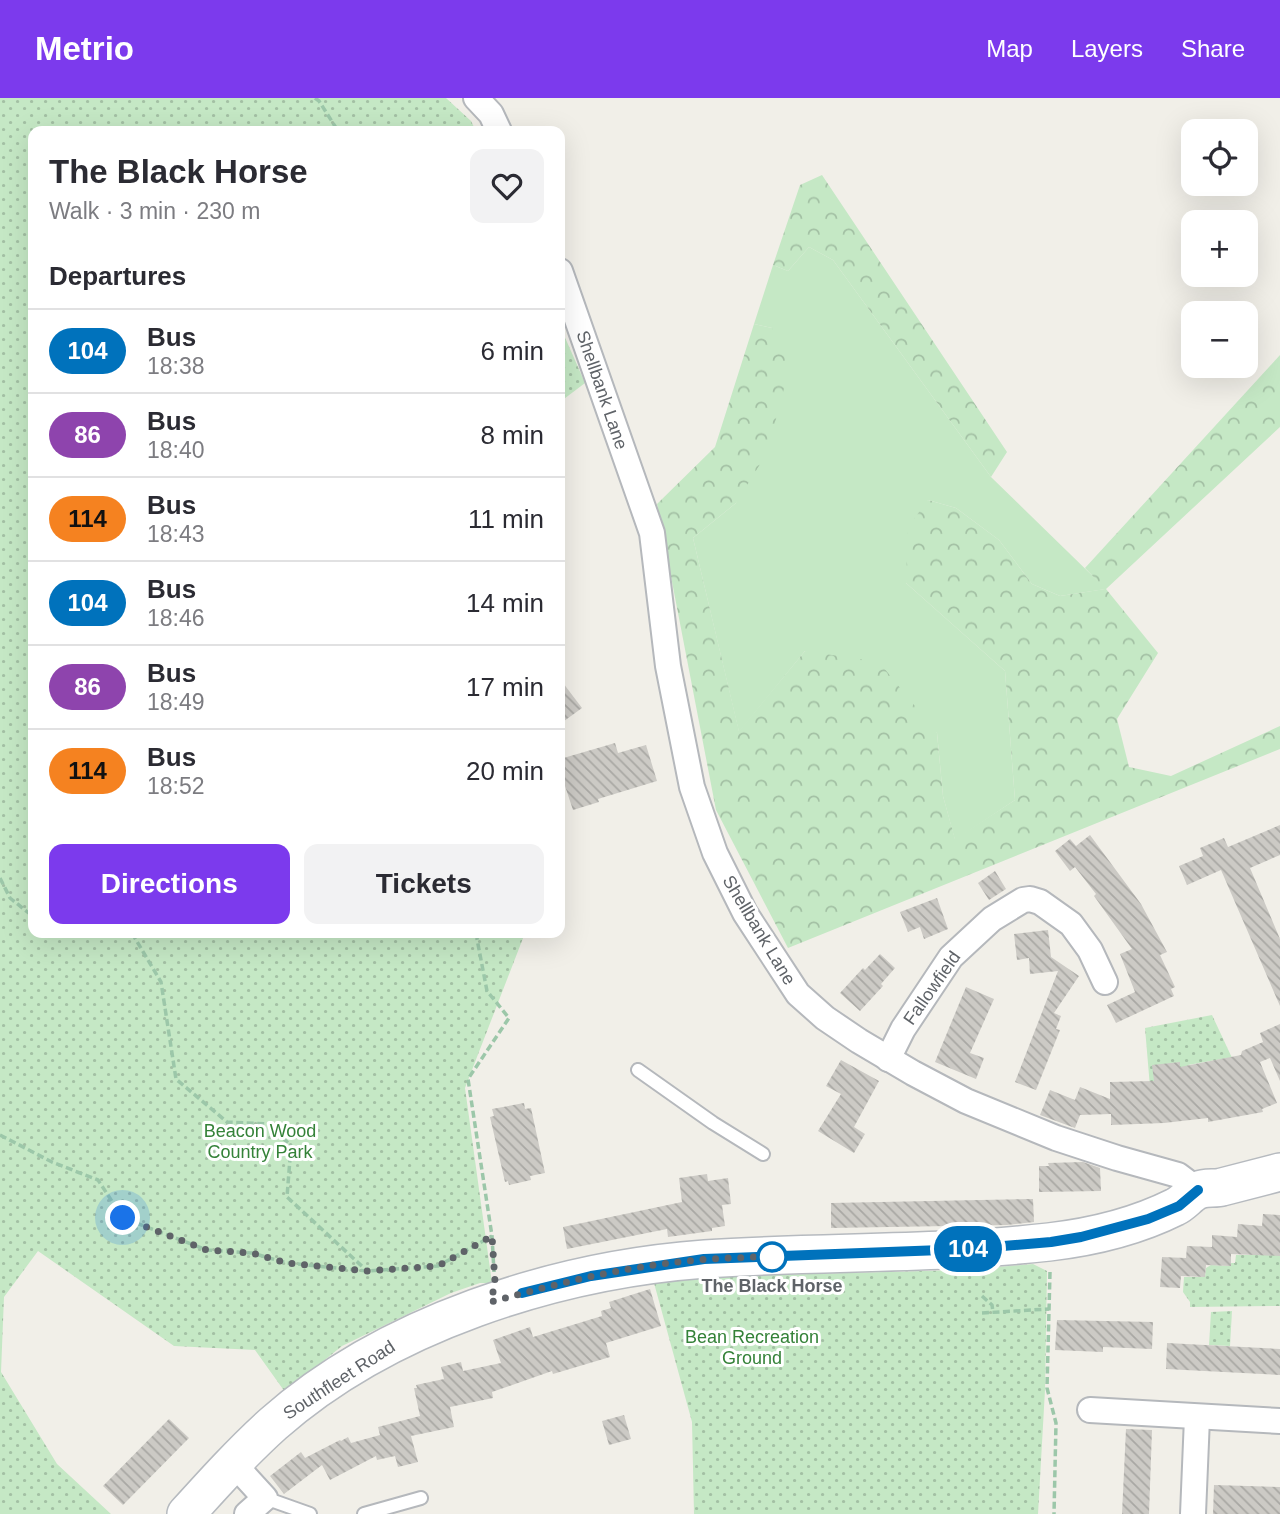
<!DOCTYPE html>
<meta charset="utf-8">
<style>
body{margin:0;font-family:Arial,sans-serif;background:#f2f2f3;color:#2b2b33;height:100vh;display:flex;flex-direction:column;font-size:26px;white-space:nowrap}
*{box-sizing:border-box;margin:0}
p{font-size:23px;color:#7c7c81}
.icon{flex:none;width:38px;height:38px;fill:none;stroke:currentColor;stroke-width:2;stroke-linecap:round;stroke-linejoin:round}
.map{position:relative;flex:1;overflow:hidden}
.panel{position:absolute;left:28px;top:28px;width:537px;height:812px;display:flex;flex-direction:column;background:#fff;border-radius:14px;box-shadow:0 7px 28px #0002}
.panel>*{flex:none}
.badge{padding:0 14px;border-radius:23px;font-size:24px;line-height:46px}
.fabs{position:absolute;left:1181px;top:21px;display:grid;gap:14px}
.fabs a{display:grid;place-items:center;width:77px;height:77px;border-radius:14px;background:#fff;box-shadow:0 7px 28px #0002;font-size:35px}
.you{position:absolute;width:35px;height:35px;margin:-18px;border:5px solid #fff;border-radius:50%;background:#1a73e8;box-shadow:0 0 0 10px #1a73e833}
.map>.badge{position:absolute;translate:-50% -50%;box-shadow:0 0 0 4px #fff}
h2{padding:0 21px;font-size:26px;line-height:63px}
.round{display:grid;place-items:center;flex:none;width:74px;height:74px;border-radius:14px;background:#f2f2f3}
.head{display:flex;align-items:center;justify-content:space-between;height:119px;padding:0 21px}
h1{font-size:33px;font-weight:700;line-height:52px}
.action{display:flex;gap:14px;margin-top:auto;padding:14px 21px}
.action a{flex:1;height:80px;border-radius:14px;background:#7c3aed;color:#fff;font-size:28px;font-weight:700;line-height:80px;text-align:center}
.action a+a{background:#f2f2f3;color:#2b2b33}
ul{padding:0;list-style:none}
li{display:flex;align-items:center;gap:21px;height:84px;padding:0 21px;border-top:2px solid #e1e1e2}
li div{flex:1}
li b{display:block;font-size:26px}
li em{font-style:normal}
li .badge{min-width:77px;font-weight:700;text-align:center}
header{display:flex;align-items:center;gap:42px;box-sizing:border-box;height:98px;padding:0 35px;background:#7c3aed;color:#fff}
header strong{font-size:33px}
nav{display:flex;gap:38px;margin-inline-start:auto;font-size:24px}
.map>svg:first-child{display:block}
.grass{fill:#c5e8c5}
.forest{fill:url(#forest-crowns)}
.park{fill:url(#park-dots)}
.building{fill:url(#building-back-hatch)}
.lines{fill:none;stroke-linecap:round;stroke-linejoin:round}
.lane-casing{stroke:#b5b8bc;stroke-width:16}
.street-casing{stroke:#b5b8bc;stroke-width:28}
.secondary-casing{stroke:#b6babf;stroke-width:40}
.path{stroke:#9cc7a9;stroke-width:3.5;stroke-dasharray:7 3.5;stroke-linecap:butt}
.lane{stroke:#fff;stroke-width:12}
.street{stroke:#fff;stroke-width:24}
.secondary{stroke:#fff;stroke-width:37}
.line-casing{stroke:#fff;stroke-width:16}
.line{stroke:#0072bc;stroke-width:10}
.walk{stroke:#5f6368;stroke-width:7;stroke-dasharray:0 12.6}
.stop-dot{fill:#fff;stroke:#0072bc;stroke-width:3.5}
.labels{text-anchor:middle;stroke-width:6;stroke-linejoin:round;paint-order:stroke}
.street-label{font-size:18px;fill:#5f6368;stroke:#fff}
.park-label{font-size:18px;fill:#348238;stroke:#fff}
.stop-label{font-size:18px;font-weight:bold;fill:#5f6368;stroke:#fff}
</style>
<header>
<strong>Metrio</strong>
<nav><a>Map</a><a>Layers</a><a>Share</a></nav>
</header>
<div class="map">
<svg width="1280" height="1416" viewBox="0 0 1280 1416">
<defs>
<pattern id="forest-crowns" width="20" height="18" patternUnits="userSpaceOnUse" patternTransform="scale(1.75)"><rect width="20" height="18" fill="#c5e8c5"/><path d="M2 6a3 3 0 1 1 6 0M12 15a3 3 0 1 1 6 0" fill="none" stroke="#a3c0a4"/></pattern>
<pattern id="park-dots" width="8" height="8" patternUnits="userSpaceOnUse" patternTransform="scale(1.75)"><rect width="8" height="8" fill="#c5e8c5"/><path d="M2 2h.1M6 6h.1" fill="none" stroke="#a3c0a4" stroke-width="1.8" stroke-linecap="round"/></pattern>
<pattern id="building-back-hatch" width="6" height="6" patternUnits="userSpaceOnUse" patternTransform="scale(1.75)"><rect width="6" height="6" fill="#cccac5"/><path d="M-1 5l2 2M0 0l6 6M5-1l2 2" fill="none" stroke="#a9a8a4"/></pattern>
</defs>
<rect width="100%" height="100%" fill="#f1efe8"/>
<polygon class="grass" points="809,149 833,162 991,379 1106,491 1060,498 1032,486 999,442 956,410 928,402 906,485 1005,573 1015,702 955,742 943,698 937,635 805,553 739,634 693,440 736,405 772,230 754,226 773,167 788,173"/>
<g class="forest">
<polygon points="822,77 1007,354 991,379 833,162 809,149 788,173 773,167 800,87"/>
<polygon points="754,226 772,230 791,264 767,355 736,405 693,440 739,633 805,553 879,564 937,635 943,698 955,741 1015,702 1005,573 906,485 908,429 928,402 956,410 999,442 1032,486 1060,498 1105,491 1085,470 1280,257 1280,329 1106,491 1158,555 1117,621 1129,669 1171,678 1280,628 1280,651 788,850 716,712 657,406 715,349"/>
</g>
<g class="park">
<polygon points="0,0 446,0 471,23 476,33 33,33 33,835 525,835 465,990 492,1185 480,1185 451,1195 342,1248 285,1294 255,1252 174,1248 38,1153 4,1199 1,1274 57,1366 111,1416 0,1416"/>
<polygon points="560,228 585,285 560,304"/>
<polygon points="1212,917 1233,962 1227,960 1188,967 1197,1020 1156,1001 1151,1001 1145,930"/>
<polygon points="1280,1146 1280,1208 1190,1209 1190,1204 1183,1194 1184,1179 1205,1179 1206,1170 1211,1167 1230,1168 1231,1165 1235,1165 1236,1157 1255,1157"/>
<polygon points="1033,1166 1047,1173 1045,1292 1038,1416 694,1416 692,1324 654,1185 728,1178 962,1172"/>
<polygon points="1232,1213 1230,1248 1209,1247 1211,1214"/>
</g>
<g class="building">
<polygon points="560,581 582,610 560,626"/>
<polygon points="615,645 618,655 646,647 657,683 598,701 599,704 573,712 565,688 560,690 560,661"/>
<polygon points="1280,727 1280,757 1250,770 1280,841 1280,908 1221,772 1187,787 1179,768 1203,758 1200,750 1224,740 1228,749"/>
<polygon points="1090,737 1141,806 1167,854 1160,857 1175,889 1171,891 1174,898 1116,925 1107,907 1135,894 1120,856 1132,851 1094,798 1096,796 1075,769 1070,773 1055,753 1070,741 1076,748"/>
<polygon points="995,773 1006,791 989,802 978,785"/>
<polygon points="937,800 948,831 924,841 920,829 908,834 900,814"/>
<polygon points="1048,832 1051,859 1079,878 1054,915 1061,918 1056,931 1060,932 1036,992 1015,984 1058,873 1030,876 1029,860 1017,862 1014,836"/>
<polygon points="880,856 895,870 881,886 883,888 860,913 840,895 863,870 865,872"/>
<polygon points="966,889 994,901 970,955 984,960 976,981 935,964"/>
<polygon points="1280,926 1280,983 1270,960 1260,964 1277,1005 1262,1011 1263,1014 1208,1024 1208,1020 1164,1025 1111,1027 1111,1016 1080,1017 1075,1030 1040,1017 1050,992 1075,1002 1080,989 1110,1001 1110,984 1154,983 1152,967 1180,964 1180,969 1241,957 1242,953 1263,944 1260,935"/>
<polygon points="841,962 879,983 854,1029 865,1036 854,1055 818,1033 841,996 826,988"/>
<polygon points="524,1005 525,1011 531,1010 545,1075 530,1078 531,1082 509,1087 508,1083 505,1084 490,1019 494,1018 492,1011"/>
<polygon points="1083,1064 1100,1070 1101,1093 1039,1094 1039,1068 1049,1068 1048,1065"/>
<polygon points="707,1076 708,1083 728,1080 731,1106 722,1107 725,1128 712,1130 712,1133 668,1139 667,1131 567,1151 563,1129 682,1104 679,1080"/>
<polygon points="1033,1101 1034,1124 1007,1127 831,1130 831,1105"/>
<polygon points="1263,1116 1280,1117 1280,1158 1231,1156 1231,1168 1206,1167 1205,1179 1181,1178 1180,1190 1160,1189 1162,1159 1186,1160 1187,1148 1212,1149 1212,1137 1237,1139 1238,1126 1262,1128"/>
<polygon points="650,1191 661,1228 606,1245 610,1259 553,1276 552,1273 492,1294 493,1300 450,1309 454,1329 411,1338 418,1364 398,1369 395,1358 377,1362 376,1358 330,1382 322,1367 284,1396 270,1378 301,1354 305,1360 340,1342 341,1343 348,1339 351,1345 380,1337 378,1329 420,1318 414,1290 417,1290 416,1287 444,1281 441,1269 461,1264 463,1273 501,1265 493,1242 530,1229 533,1239 602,1218 601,1213 611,1210 609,1204"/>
<polygon points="1057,1222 1153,1224 1152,1251 1103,1249 1103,1254 1055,1252"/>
<polygon points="1167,1245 1280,1251 1280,1277 1166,1271"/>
<polygon points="624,1317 631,1341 609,1347 602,1323"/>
<polygon points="169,1321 189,1340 123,1407 103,1388"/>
<polygon points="1126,1331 1152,1332 1149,1416 1122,1416"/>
<polygon points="1214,1387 1280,1389 1280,1416 1213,1416"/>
</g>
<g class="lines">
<defs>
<g id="lane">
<polyline points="638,972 713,1025 763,1056"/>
<polyline points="265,1400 310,1416"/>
<polyline points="364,1416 421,1400"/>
</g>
<g id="street">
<polyline points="476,0 491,16 499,33"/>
<polyline points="560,173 652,435 668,568 692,689 715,755 745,815 798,896 825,920 859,943 913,975 966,1003 1056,1040 1117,1060 1178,1077 1198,1092"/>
<polyline points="888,961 903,931 951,859 992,821 1023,802 1030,801 1040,804 1071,826 1090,852 1105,884"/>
<polyline points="1090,1312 1280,1323"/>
<polyline points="233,1365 265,1400 247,1416"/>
<polyline points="1193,1416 1197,1320"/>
</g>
<path id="secondary" d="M186,1416C214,1385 242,1354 273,1326C386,1226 555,1172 705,1161C820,1153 935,1157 1049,1144C1092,1139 1137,1128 1175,1109C1184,1105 1190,1095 1199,1092C1206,1089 1215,1091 1222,1089C1242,1084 1261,1079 1280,1074"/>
</defs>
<use href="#lane" class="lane-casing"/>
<use href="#street" class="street-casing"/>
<use href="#secondary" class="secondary-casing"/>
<g class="path">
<polyline points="315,0 319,3 338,33"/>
<polyline points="0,780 10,800 30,816 33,816"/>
<polyline points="132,835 161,884 176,981 227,1024 269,1026 291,1048 287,1099 365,1171"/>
<polyline points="478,835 477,841 487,893 509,920 468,981 492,1138 494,1174"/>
<polyline points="0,1037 52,1064 98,1082 123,1120 207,1152 252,1155 287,1165 367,1173 438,1168 492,1138"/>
<polyline points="1050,1174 1047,1290 1056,1325 1054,1416"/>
<polyline points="982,1198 992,1207 993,1214"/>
<polyline points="982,1215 1049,1211"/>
</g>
<use href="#lane" class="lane"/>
<use href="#street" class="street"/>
<use href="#secondary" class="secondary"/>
</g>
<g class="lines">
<defs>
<polyline id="line" points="522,1195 591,1178 704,1161 968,1151 1051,1144 1081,1139 1148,1121 1179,1108 1198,1092"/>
</defs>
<use href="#line" class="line-casing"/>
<use href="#line" class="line"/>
<path class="walk" d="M123,1120L207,1152L252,1155L287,1165L367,1173L438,1168L492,1138L495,1184L491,1204C569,1182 648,1163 730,1160C743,1160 760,1158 772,1159"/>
</g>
<circle class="stop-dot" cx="772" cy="1159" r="14"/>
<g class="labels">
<g class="street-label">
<text transform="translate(602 292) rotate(71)" y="6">Shellbank Lane</text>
<text transform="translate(759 832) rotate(59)" y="6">Shellbank Lane</text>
<text transform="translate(932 890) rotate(-55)" y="6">Fallowfield</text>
<text transform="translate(339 1282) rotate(-33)" y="6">Southfleet Road</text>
</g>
<g class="park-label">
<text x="260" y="1039">Beacon Wood<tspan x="260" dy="21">Country Park</tspan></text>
<text x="752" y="1245">Bean Recreation<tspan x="752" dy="21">Ground</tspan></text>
</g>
<g class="stop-label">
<text x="772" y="1194">The Black Horse</text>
</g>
</g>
</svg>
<div class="fabs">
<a><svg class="icon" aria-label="locate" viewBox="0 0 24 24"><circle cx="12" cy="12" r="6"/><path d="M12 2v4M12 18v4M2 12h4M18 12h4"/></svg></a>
<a>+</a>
<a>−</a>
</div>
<div class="you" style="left:123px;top:1120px"></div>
<b class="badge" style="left:968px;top:1151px;background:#0072bc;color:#fff">104</b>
<section class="panel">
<div class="head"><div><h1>The Black Horse</h1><p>Walk · 3 min · 230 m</p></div><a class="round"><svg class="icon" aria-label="heart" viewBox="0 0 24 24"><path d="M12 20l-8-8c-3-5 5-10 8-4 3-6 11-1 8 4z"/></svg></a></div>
<h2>Departures</h2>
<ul>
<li><span class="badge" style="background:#0072bc;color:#fff">104</span><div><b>Bus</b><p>18:38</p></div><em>6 min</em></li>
<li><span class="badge" style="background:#8e44ad;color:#fff">86</span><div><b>Bus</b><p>18:40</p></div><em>8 min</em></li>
<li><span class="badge" style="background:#f58220;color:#111">114</span><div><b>Bus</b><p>18:43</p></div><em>11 min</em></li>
<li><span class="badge" style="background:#0072bc;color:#fff">104</span><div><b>Bus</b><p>18:46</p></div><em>14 min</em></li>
<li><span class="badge" style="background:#8e44ad;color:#fff">86</span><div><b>Bus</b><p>18:49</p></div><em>17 min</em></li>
<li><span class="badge" style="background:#f58220;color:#111">114</span><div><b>Bus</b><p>18:52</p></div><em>20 min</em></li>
</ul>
<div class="action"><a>Directions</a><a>Tickets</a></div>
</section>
</div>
